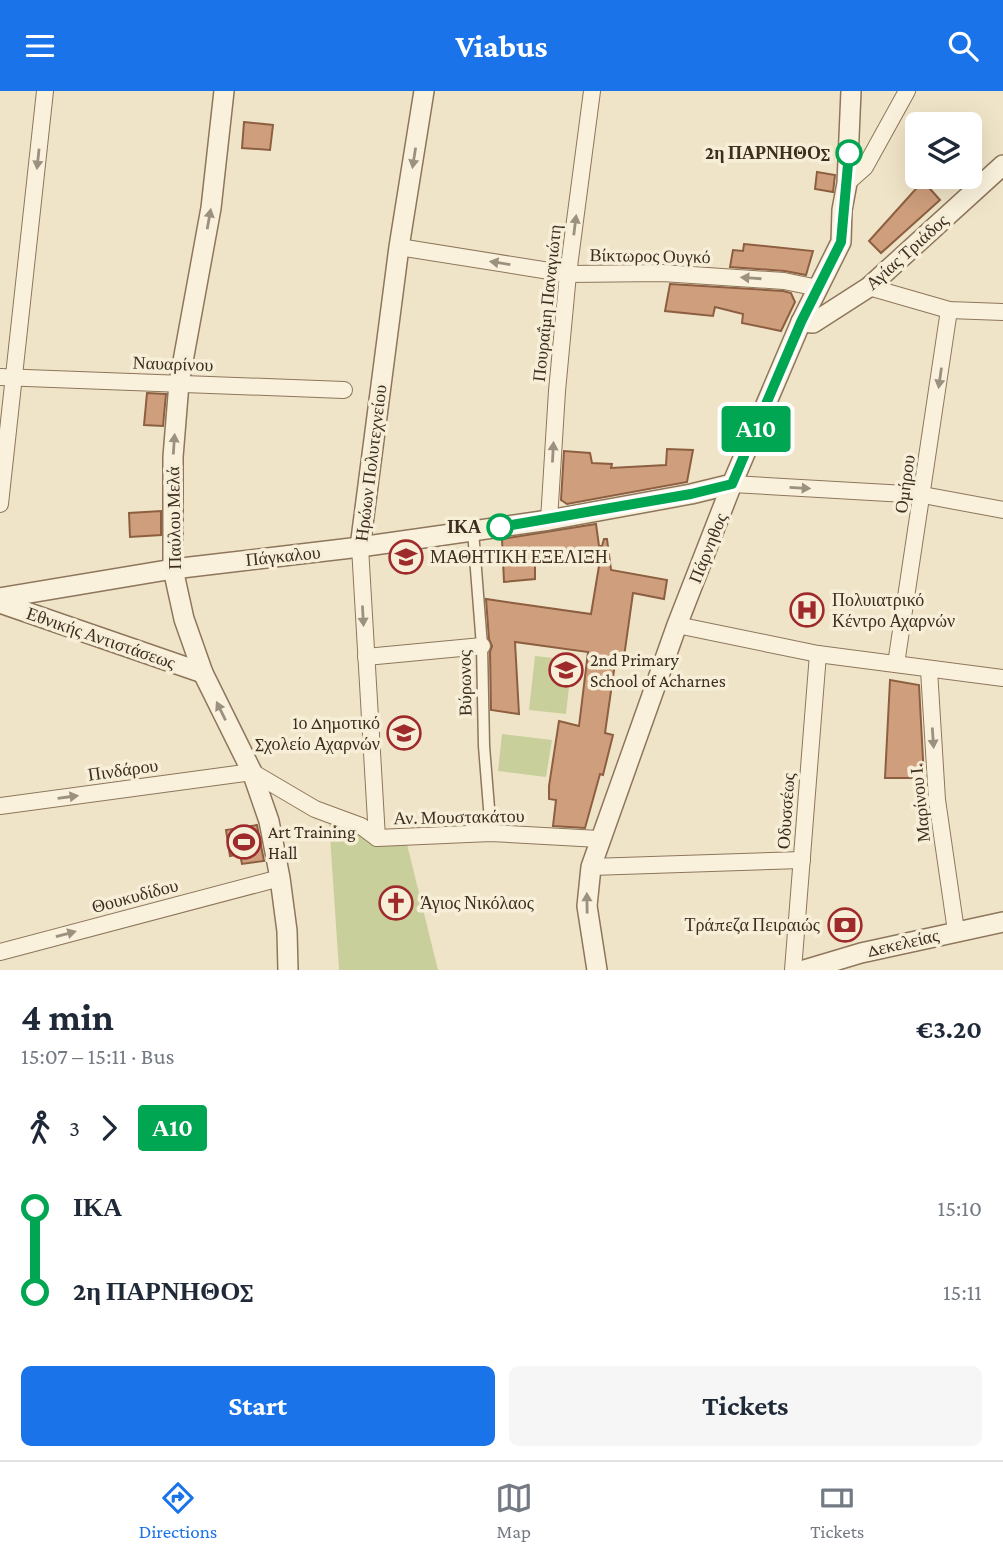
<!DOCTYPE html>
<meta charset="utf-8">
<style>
body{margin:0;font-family:"Crimson Pro",serif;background:#f6f6f7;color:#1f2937;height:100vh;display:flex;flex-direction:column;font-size:26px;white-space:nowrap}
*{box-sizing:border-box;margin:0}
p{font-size:23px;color:#747a83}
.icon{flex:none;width:38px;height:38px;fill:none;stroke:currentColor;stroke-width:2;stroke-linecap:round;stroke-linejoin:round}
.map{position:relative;height:879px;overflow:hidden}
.panel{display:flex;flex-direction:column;background:#fff;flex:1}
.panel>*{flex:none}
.badge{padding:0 14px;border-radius:5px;font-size:24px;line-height:46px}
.fabs{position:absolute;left:905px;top:21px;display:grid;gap:14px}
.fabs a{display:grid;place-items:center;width:77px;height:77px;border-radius:10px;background:#fff;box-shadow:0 7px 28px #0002;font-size:35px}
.map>.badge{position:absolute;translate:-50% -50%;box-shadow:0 0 0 4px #fff}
.legs{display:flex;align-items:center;gap:10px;height:77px;padding:0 21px;font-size:23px}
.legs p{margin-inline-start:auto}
.head{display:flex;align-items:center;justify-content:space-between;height:119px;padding:0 21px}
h1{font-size:38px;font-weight:700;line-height:52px}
.cta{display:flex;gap:14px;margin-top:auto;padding:14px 21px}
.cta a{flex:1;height:80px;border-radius:10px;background:#1a73e8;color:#fff;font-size:28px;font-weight:700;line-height:80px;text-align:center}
.cta a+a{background:#f6f6f7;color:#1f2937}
ul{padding:0 21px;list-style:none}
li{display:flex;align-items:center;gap:24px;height:84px;font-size:26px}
li i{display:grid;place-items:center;width:10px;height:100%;margin:0 9px;background:currentColor}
li i::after{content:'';width:18px;height:18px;margin:-9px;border:5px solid;border-radius:50%;background:#fff}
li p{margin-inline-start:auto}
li:first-child i{background:linear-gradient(#0000 50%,currentColor 0)}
li:last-child i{background:linear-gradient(currentColor 50%,#0000 0)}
header{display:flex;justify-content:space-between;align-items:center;height:91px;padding:0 21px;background:#1a73e8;color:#fff;font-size:32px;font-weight:700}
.dock{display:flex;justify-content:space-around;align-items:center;height:98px;border-top:2px solid #e0e1e3;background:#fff;font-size:19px;color:#747a83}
.dock a{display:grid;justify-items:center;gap:4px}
.dock .active{color:#1a73e8}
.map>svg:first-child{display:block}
.green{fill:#c9cf9b}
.building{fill:#cf9f7d;stroke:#8d5f41;stroke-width:2}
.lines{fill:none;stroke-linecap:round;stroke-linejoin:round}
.pedestrian-casing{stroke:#8d765c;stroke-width:13}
.minor-casing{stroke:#8d765c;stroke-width:18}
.tertiary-casing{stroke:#8d765c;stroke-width:22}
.pedestrian{stroke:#faf1dc;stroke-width:10}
.minor{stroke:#faf1dc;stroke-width:16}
.tertiary{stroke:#faf1dc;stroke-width:19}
.oneway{fill:#9c907e}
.line-1-casing{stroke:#fff;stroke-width:16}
.line-1{stroke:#00a651;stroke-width:10}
.stop-1-dot{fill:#fff;stroke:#00a651;stroke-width:3.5}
.labels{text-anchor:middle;stroke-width:7;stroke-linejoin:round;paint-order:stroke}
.stop-label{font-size:18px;font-weight:bold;fill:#3d2e20;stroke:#f7eed8;text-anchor:end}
.street-label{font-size:18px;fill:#3d2e20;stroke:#f7eed8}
.poi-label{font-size:18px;fill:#3d2e20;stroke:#f7eed8;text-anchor:start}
</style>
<header><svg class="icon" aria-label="menu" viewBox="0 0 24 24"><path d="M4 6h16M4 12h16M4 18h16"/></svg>Viabus<svg class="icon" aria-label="search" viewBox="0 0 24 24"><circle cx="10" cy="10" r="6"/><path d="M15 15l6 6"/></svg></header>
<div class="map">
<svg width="1003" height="879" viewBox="0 0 1003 879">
<rect width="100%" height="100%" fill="#f0e4c8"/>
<g class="green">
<polygon points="535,565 572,569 566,623 529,619"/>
<polygon points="502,643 552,649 546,686 498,680"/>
<polygon points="329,730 405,745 438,879 339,879"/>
</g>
<g class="building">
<polygon points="244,31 273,34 270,59 242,57"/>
<polygon points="817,81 835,84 833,101 815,98"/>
<polygon points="923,90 940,109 881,162 869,150"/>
<polygon points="744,153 813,160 806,184 785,180 730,176 733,159 743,160"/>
<polygon points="670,193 783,200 791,202 795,211 781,240 742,232 743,223 715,216 713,225 665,220"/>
<polygon points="147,302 166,303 163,335 144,334"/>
<polygon points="667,358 693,359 687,391 567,413 561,409 564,360 590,362 592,372 612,373 611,377 666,374"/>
<polygon points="161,420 161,444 130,446 129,422"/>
<polygon points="596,433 599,455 602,455 604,448 607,448 611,479 667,489 664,508 633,502 624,566 616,565 605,642 613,644 603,684 600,683 585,737 553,735 556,709 549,708 549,695 559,630 579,635 588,561 515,551 519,623 491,619 490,561 492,555 489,548 486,508 591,523 600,469 535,474 535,488 504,491 502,448"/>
<polygon points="890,589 919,594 924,687 885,687"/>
<polygon points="257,734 264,770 242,773 240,763 230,765 226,739"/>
</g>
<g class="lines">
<defs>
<polyline id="pedestrian" points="473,440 482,555 484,655 491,742"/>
<g id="minor">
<polyline points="847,92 865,76 907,0"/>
<polyline points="399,156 568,183 662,182 784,190 818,197"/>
<polyline points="869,196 949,219 1003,221"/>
<polyline points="0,286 344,299"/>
<polyline points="732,393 923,404 1003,419"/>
<polyline points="0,413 45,0"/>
<polyline points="549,429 557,300 568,183 592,0"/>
<polyline points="360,456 377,747"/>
<polyline points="677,534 818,563 1003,587"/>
<polyline points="366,566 482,555"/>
<polyline points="896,573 949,219"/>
<polyline points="929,579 937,709 956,840"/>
<polyline points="0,715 252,681 315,718 361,735 377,747 491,742 599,748"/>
<polyline points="591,776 802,769"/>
<polyline points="0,861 280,787"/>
<polyline points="793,879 818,563"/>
</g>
<g id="tertiary">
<polyline points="224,0 211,117 179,292 173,366 173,478 184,528 203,582 252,681 269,730 280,787 287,840 288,879"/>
<polyline points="801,231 813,232 869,196 1003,74"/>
<polyline points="360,456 399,156 424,0"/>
<polyline points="0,507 173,478 360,456 549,429 691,403 732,393"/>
<polyline points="0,512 203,582"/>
<polyline points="597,879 587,815 591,776 677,534 732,393 801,231 841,151 842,119 847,92 851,0"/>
<polyline points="804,879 861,862 1003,831"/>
</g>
</defs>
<use href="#pedestrian" class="pedestrian-casing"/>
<use href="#minor" class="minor-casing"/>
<use href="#tertiary" class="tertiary-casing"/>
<use href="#pedestrian" class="pedestrian"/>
<use href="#minor" class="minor"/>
<use href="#tertiary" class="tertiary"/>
</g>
<defs><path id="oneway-solid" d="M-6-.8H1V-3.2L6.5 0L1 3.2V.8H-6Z" transform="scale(1.75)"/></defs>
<g class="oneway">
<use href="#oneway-solid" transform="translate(414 67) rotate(99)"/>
<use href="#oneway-solid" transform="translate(38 68) rotate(96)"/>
<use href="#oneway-solid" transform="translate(209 128) rotate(-80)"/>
<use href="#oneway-solid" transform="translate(575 134) rotate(-83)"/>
<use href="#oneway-solid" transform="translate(500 172) rotate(-171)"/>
<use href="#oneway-solid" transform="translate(751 187) rotate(-176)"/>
<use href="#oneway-solid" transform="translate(940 287) rotate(98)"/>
<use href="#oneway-solid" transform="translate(174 353) rotate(-86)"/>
<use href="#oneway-solid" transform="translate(553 361) rotate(-87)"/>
<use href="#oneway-solid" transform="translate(800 397) rotate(3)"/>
<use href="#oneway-solid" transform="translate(363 525) rotate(87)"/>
<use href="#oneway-solid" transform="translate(221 620) rotate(-116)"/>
<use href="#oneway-solid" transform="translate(933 647) rotate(86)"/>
<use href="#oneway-solid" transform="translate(68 706) rotate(-8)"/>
<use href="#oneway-solid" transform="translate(587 812) rotate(-91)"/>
<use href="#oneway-solid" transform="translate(66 843) rotate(-15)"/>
</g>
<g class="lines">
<defs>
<polyline id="line-1" points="500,436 691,403 732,393 801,231 841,151 849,62"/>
</defs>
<use href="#line-1" class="line-1-casing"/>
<use href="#line-1" class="line-1"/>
</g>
<defs>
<symbol id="school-ring" viewBox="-11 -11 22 22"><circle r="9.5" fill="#f7eed8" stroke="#9e2a2b" stroke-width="1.5"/><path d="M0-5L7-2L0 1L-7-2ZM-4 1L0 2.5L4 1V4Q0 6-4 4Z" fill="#9e2a2b"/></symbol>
<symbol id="hospital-ring" viewBox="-11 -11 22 22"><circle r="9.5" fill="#f7eed8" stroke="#9e2a2b" stroke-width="1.5"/><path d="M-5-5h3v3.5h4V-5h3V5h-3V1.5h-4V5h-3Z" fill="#9e2a2b"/></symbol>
<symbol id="stadium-ring" viewBox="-11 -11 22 22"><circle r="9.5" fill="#f7eed8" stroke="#9e2a2b" stroke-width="1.5"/><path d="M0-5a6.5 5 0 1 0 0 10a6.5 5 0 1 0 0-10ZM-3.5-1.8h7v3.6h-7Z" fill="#9e2a2b"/></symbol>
<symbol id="church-ring" viewBox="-11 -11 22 22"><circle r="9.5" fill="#f7eed8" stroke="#9e2a2b" stroke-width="1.5"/><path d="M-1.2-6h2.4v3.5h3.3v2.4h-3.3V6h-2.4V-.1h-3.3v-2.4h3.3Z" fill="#9e2a2b"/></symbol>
<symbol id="bank-ring" viewBox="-11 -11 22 22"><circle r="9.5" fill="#f7eed8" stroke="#9e2a2b" stroke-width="1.5"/><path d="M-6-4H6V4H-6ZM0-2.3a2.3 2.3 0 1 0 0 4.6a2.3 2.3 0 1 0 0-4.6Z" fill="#9e2a2b"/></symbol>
</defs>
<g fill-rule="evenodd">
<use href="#school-ring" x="387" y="447" width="38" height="38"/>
<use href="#hospital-ring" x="788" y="500" width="38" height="38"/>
<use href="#school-ring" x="547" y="560" width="38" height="38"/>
<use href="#school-ring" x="385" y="623" width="38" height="38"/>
<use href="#stadium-ring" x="225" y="732" width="38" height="38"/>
<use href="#church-ring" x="377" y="793" width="38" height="38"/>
<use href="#bank-ring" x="826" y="815" width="38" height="38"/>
</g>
<g class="stop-1-dot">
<circle cx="849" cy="62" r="12"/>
<circle cx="500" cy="436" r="12"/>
</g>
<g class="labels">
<g class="stop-label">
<text x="830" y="68">2η ΠΑΡΝΗΘΟΣ</text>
<text x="481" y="442">ΙΚΑ</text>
</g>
<g class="street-label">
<text transform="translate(907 161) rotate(-42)" y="6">Αγίας Τριάδος</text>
<text transform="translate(650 165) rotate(1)" y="6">Βίκτωρος Ουγκό</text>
<text transform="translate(547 212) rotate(-84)" y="6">Πουραΐμη Παναγιώτη</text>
<text transform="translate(173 273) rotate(2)" y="6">Ναυαρίνου</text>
<text transform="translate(371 372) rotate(-83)" y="6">Ηρώων Πολυτεχνείου</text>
<text transform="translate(905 393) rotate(-82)" y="6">Ομήρου</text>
<text transform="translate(174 427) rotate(-91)" y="6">Παύλου Μελά</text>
<text transform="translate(708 457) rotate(-68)" y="6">Πάρνηθος</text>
<text transform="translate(283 465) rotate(-6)" y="6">Πάγκαλου</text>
<text transform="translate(101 547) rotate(19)" y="6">Εθνικής Αντιστάσεως</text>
<text transform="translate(465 592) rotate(-91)" y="6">Βύρωνος</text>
<text transform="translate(123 679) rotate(-8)" y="6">Πινδάρου</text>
<text transform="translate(920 712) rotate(-96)" y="6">Μαρίνου Ι.</text>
<text transform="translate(786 720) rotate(-86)" y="6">Οδυσσέως</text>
<text transform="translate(459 726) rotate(-1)" y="6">Αν. Μουστακάτου</text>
<text transform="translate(135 805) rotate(-15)" y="6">Θουκυδίδου</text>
<text transform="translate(903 852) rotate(-13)" y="6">Δεκελείας</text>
</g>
<g class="poi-label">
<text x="430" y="472">ΜΑΘΗΤΙΚΗ ΕΞΕΛΙΞΗ</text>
<text x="832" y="515">Πολυιατρικό<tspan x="832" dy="21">Κέντρο Αχαρνών</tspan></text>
<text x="590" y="575">2nd Primary<tspan x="590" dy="21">School of Acharnes</tspan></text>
<text x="380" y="638" text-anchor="end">1ο Δημοτικό<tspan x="380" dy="21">Σχολείο Αχαρνών</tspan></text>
<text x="268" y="747">Art Training<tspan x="268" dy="21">Hall</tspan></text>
<text x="420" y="818">Άγιος Νικόλαος</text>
<text x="820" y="840" text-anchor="end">Τράπεζα Πειραιώς</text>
</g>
</g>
</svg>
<div class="fabs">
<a><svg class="icon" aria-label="layers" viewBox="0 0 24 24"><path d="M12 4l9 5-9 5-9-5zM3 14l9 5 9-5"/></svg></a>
</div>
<b class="badge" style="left:756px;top:338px;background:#00a651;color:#fff">Α10</b>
</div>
<section class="panel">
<div class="head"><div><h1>4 min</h1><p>15:07 – 15:11 · Bus</p></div><b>€3.20</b></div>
<div class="legs"><svg class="icon" aria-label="walk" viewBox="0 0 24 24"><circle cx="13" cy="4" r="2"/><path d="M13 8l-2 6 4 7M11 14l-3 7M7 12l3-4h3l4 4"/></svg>3<svg class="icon" aria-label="forward" viewBox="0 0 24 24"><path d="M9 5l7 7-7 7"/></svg><b class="badge" style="background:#00a651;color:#fff">Α10</b></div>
<ul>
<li><i style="color:#00a651"></i><b>ΙΚΑ</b><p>15:10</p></li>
<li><i style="color:#00a651"></i><b>2η ΠΑΡΝΗΘΟΣ</b><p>15:11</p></li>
</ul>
<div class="cta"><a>Start</a><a>Tickets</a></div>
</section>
<nav class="dock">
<a class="active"><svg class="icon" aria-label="directions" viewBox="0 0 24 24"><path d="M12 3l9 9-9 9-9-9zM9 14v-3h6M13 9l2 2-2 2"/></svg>Directions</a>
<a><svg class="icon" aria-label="map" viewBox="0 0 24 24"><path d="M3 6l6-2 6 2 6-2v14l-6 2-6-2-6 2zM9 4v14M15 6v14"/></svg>Map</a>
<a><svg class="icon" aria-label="tickets" viewBox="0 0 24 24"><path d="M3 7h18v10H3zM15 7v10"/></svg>Tickets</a>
</nav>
